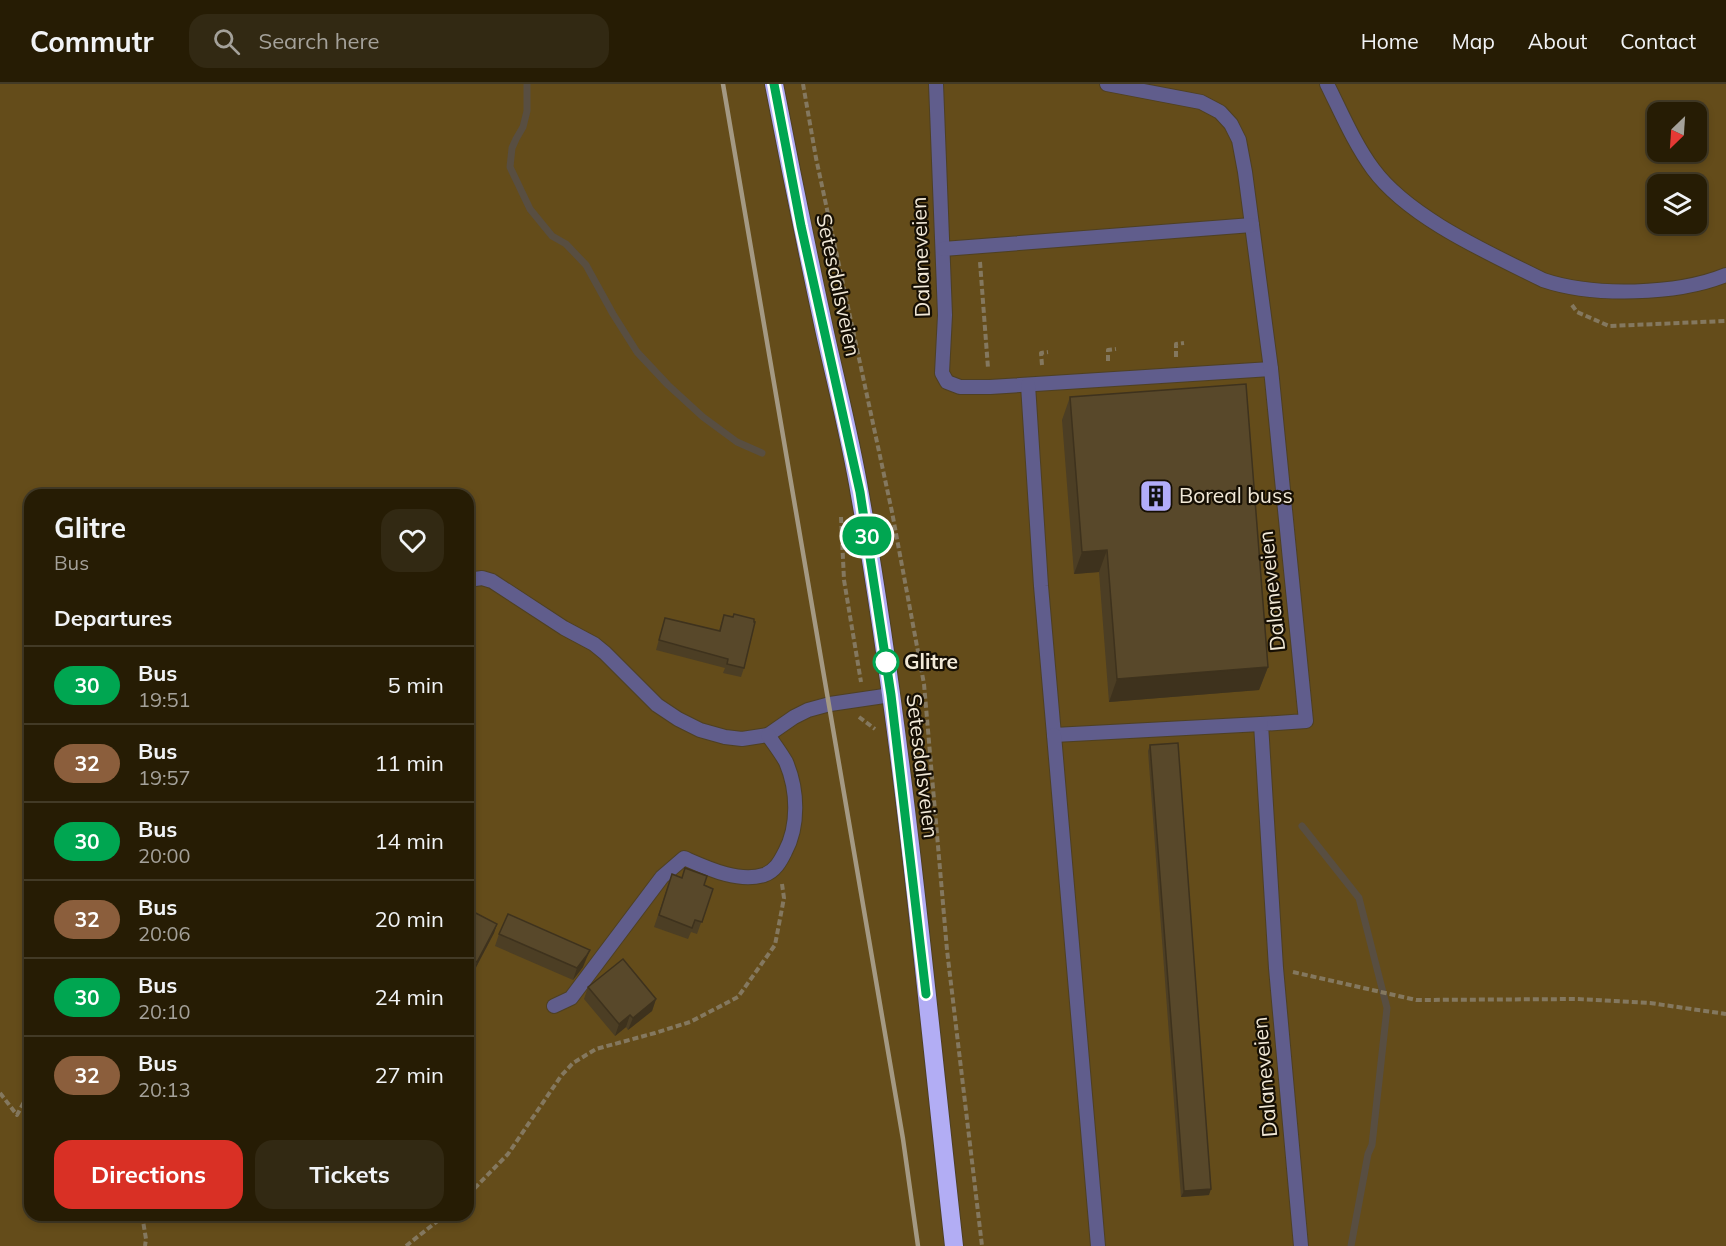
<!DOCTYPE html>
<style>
body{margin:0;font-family:Mulish,sans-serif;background:#322913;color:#f1f3f6;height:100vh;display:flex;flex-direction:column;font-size:22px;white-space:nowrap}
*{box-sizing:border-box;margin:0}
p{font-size:20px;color:#a4a19a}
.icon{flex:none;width:33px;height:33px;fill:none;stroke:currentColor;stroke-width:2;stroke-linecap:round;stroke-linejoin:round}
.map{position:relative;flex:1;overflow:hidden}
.details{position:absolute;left:24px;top:405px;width:450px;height:732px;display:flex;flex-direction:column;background:#261c04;border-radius:18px;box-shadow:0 3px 9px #0003,0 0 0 2px #423a26}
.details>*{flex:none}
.badge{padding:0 12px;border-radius:20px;font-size:21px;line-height:39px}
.needle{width:39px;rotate:205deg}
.tools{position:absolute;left:1647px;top:18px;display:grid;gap:12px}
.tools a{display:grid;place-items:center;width:60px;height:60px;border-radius:12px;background:#261c04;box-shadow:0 3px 9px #0003,0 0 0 2px #423a26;font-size:30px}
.map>.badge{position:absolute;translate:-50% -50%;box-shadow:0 0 0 3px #fff}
h2{padding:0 30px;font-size:22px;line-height:54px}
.round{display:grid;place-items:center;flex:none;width:63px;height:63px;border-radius:18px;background:#322913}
.overview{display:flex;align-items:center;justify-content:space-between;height:102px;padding:0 30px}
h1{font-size:28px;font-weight:700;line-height:45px}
.primary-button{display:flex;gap:12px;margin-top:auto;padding:12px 30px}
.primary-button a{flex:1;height:69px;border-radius:18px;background:#d93025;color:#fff;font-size:24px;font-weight:700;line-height:69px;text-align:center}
.primary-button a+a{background:#322913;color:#f1f3f6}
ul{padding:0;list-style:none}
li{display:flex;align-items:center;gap:18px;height:78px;padding:0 30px;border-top:2px solid #423a26}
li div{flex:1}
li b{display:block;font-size:22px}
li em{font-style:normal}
li .badge{min-width:66px;font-weight:700;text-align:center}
header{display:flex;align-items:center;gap:36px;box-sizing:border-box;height:84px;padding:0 30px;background:#261c04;border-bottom:2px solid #423a26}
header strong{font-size:28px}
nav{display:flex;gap:33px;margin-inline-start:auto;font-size:21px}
.search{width:420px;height:54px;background:#322913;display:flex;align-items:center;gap:15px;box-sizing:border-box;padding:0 21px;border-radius:18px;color:#a4a19a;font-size:22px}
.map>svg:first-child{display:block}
.green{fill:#644c1a;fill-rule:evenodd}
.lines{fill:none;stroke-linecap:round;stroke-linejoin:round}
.stream{stroke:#584e41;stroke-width:7}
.lane-casing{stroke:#4e4023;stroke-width:16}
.highway-casing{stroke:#4e4023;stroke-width:20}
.path{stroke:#84785f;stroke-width:4;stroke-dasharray:6 3;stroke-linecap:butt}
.lane{stroke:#605d8c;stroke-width:14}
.highway{stroke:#b2adf4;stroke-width:18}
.rail{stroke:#a49983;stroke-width:4.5}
.wall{fill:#4c3e24}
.shaded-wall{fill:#3e321d}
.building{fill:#58482a;stroke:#3e321d;stroke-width:1.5}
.line-casing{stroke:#fff;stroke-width:14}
.line{stroke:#00a651;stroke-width:9}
.stop-dot{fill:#fff;stroke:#00a651;stroke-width:3}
.labels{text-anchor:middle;stroke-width:4.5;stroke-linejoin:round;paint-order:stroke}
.street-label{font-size:21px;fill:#f2e9d8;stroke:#160f04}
.poi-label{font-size:21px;fill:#f2e9d8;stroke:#160f04;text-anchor:start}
.stop-label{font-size:21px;font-weight:bold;fill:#f2e9d8;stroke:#160f04;text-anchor:start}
</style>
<header>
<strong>Commutr</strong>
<div class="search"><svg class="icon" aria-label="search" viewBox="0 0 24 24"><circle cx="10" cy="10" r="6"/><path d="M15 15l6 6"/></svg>Search here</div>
<nav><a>Home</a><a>Map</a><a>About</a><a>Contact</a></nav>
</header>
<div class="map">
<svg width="1726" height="1162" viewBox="0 0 1726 1162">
<rect width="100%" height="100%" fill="#332506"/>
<path class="green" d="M0,0H1726V1162H0ZM1658,28H1696V68H1658ZM1658,100H1696V140H1658ZM30,411H468V1131H30Z"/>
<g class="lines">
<g class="stream">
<polyline points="527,0 527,27 523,43 516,55 512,64 510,83 530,125 552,152 566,160 586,181 613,230 637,268 668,301 703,333 737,358 762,369"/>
<polyline points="1302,742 1359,814 1387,924 1372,1061 1368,1070 1351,1162"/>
</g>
<defs>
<g id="lane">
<polyline points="936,0 945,231 942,289 947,298 960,303 990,303 1271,285"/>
<polyline points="1107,0 1201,18 1220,28 1231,40 1239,56 1245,88 1271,285 1306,637 1261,640 1276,884 1301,1162"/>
<path d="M1327,0C1341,28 1354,59 1373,85C1409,134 1489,169 1543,196C1593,213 1677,211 1726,191"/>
<polyline points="943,165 1252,141"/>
<polyline points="1028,301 1041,502 1054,651 1261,640"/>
<polyline points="468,496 482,494 492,497 564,544 594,560 605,569 657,621 678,635 700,646 725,653 742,655 768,651 794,633 808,626 830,620 891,611"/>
<polyline points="1054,651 1098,1162"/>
<path d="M554,922L571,914L662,793L684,774C707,784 738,799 764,791C775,787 780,778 785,768C799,742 798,706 786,678C781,669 774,660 768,651"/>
</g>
<path id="highway" d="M774,0C790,83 807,166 825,249C837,303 851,357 860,411C904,659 926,911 954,1162"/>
</defs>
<use href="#lane" class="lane-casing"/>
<use href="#highway" class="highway-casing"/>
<g class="path">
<polyline points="803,0 816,74 892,428 924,600 947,866 982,1162"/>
<polyline points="980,178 988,284"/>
<polyline points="1572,221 1577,228 1609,242 1726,237"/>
<polyline points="1176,273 1176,260 1184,259"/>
<polyline points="1108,277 1108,266 1116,265"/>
<polyline points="1042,281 1041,269 1048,268"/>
<polyline points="841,433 844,496 861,598"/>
<polyline points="859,633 875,645"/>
<polyline points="1293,888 1416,916 1577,915 1650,919 1726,930"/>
<polyline points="0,1009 17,1031 30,1007"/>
<polyline points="468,1111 508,1070 561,992 573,979 596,965 655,949 690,938 738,913 775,861 784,814 782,800"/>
<polyline points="142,1131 146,1155 145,1162"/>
<polyline points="406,1162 445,1131"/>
</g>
<use href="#lane" class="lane"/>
<use href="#highway" class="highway"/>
<polyline class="rail" points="723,0 903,1055 918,1162"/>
</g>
<g class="wall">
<polygon points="1070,313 1268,583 1259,606 1109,618 1099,488 1074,490 1062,336"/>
<polygon points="724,531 744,584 741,593 723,589 725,584 656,566 665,534 719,547"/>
<polygon points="1150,661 1209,1111 1181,1113 1148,667"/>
<polygon points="672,790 713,805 697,850 691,848 688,855 654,843"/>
<polygon points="468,825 497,840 494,849 474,887 468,884"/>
<polygon points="499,850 583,883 573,896 495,862"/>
<polygon points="588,903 656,915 652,927 628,946 626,943 615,952 584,915"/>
</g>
<g class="shaded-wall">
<polygon points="1107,466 1099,488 1074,490 1082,468"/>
<polygon points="1268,583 1259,606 1109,618 1117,595"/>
<polygon points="497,840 494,849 474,887 477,878"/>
<polygon points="590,866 583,883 573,896 577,884"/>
<polygon points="656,915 652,927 628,946 633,934"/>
<polygon points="630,931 626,943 615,952 619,940"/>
<polygon points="1211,1105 1209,1111 1181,1113 1184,1107"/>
</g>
<g class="building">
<polygon points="1246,300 1268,583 1117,595 1107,466 1082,468 1070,313"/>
<polygon points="734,530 754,535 754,538 755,538 744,584 727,580 728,575 659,556 665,534 720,547 724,531 733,533"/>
<polygon points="1178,659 1211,1105 1184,1107 1150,661"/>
<polygon points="685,784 707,792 704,801 713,805 702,838 695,836 692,844 659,831 672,790 682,794"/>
<polygon points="468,825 497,840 477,878 468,873"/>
<polygon points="508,830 590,866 587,871 577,884 499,850"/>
<polygon points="623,875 656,915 633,934 630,931 619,940 588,903"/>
</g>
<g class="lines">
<defs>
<polyline id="line" points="774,0 801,142 860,408 891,611 926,910"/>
</defs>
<use href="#line" class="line-casing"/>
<use href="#line" class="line"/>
</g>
<defs>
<symbol id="building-square" viewBox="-11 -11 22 22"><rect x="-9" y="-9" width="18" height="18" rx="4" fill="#b2adf9" stroke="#160f04"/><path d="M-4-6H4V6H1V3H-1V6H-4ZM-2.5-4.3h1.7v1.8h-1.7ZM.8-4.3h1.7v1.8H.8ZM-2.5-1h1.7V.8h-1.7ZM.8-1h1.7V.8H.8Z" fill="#111"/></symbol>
</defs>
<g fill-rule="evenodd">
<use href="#building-square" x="1137" y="393" width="38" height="38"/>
</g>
<circle class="stop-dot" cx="886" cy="578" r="12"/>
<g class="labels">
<g class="street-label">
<text transform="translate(921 173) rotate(-92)" y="7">Dalaneveien</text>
<text transform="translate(838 201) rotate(78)" y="7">Setesdalsveien</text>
<text transform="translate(1272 507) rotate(-96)" y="7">Dalaneveien</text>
<text transform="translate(922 682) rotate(83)" y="7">Setesdalsveien</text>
<text transform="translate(1265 993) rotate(-95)" y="7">Dalaneveien</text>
</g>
<g class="poi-label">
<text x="1179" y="419">Boreal buss</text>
</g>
<g class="stop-label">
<text x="904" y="585">Glitre</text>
</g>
</g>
</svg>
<div class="tools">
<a><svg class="needle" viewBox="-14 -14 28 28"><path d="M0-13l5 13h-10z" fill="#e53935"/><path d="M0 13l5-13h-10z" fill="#a4a19a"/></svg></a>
<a><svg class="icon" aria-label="layers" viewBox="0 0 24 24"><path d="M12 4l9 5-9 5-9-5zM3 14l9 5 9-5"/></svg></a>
</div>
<b class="badge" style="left:867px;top:452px;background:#00a651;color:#fff">30</b>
<section class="details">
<div class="overview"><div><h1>Glitre</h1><p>Bus</p></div><a class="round"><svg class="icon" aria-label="heart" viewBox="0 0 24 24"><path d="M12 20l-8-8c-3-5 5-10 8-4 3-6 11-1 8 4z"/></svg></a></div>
<h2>Departures</h2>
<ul>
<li><span class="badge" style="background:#00a651;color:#fff">30</span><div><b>Bus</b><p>19:51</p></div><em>5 min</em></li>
<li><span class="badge" style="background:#8b5e3c;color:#fff">32</span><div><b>Bus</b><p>19:57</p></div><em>11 min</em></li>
<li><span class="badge" style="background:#00a651;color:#fff">30</span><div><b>Bus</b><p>20:00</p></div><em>14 min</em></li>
<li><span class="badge" style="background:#8b5e3c;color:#fff">32</span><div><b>Bus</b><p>20:06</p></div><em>20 min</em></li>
<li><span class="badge" style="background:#00a651;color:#fff">30</span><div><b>Bus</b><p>20:10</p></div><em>24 min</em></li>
<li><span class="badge" style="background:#8b5e3c;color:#fff">32</span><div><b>Bus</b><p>20:13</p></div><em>27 min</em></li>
</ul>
<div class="primary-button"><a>Directions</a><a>Tickets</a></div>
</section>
</div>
